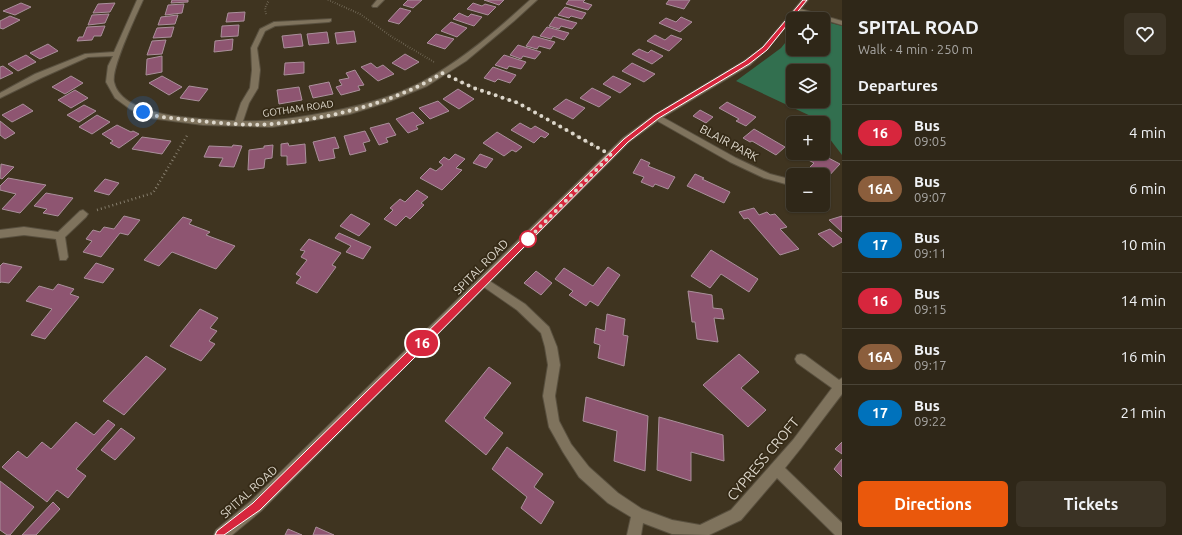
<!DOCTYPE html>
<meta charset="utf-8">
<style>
body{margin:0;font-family:Ubuntu,sans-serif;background:#3b3325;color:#f1f3f6;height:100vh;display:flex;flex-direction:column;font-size:15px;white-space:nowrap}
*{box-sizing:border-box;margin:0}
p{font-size:13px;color:#a7a5a2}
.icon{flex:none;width:22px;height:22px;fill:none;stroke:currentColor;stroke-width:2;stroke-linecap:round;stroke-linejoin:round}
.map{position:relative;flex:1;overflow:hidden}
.sheet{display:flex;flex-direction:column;background:#2f2718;width:340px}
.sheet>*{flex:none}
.badge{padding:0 8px;border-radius:13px;font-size:14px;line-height:26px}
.controls{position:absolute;left:786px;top:12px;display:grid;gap:8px}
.controls a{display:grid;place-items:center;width:44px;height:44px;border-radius:6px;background:#2f2718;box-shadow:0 1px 3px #0004,0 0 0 1px #4a4437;font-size:20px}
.you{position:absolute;width:20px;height:20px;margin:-10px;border:3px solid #fff;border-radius:50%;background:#1a73e8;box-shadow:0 0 0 6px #1a73e833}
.map>.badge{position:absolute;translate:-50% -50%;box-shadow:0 0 0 2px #fff}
h2{padding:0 16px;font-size:15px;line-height:36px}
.round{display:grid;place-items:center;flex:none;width:42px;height:42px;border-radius:6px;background:#3b3325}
.overview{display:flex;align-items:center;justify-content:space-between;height:68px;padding:0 16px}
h1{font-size:19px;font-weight:600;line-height:30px}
.action{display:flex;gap:8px;margin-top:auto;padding:8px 16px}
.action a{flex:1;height:46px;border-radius:6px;background:#ea580c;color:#fff;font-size:16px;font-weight:600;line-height:46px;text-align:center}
.action a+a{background:#3b3325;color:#f1f3f6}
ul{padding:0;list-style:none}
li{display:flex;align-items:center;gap:12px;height:56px;padding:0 16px;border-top:1px solid #4a4437}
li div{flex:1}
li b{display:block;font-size:15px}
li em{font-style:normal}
li .badge{min-width:44px;font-weight:700;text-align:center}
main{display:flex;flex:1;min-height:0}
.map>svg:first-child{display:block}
.forest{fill:#326f4f;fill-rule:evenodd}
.building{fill:#8e5571;stroke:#aa909b}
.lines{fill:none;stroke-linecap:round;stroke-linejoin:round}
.minor-casing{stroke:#59503f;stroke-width:2}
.secondary-casing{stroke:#59503f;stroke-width:2}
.path-far1{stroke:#867e6d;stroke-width:2;stroke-dasharray:0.5 2;stroke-linecap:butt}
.path{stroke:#867e6d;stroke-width:2.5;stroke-dasharray:1 3;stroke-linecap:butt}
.minor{fill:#7f735d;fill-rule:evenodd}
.secondary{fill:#7f735d;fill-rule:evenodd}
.line{fill:#d7263d;stroke:#fff}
.walk{stroke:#ddd7cb;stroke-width:4;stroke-dasharray:0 7.2}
.stop-dot{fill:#fff;stroke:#d7263d;stroke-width:2}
.labels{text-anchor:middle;stroke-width:3.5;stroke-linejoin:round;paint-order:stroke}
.far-street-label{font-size:10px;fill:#ddd7cb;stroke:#352a16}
.street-label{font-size:12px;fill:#ddd7cb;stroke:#352a16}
.near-street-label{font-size:14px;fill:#ddd7cb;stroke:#352a16}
</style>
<main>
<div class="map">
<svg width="842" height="535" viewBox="0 0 842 535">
<rect width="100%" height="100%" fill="#3f3420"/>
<path class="forest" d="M823,21L842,26V155L823,130V123H818L815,118L736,81L781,48L793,33V49H823ZM793,71H823V101H793Z"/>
<g class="building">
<polygon points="172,0 188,0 188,2 171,3"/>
<polygon points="408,0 422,0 413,8 403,5"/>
<polygon points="484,0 504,0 499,5"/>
<polygon points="569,0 585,0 583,2 592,5 588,10 566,4"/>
<polygon points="669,0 690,0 684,9 666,4"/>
<polygon points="21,3 31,7 15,15 3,11"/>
<polygon points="115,3 110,12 93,13 98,4"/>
<polygon points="473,3 482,6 485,4 496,7 488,15 467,9"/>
<polygon points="184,4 182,13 165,15 168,5"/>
<polygon points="565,7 586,13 582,19 571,16 569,18 558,15"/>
<polygon points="400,8 411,11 399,24 388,21"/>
<polygon points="245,12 244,21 226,22 228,13"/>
<polygon points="459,13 468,17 471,14 482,17 474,26 453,19"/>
<polygon points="109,14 105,23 88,25 92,15"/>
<polygon points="178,15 175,24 158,25 161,17"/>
<polygon points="10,16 20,20 3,29 0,28 0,21"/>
<polygon points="555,17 577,23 572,29 561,26 559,29 549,26"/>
<polygon points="681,17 692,22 680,32 659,23 666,18 676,22"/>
<polygon points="451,22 467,28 457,37 441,31"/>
<polygon points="239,25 238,36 221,37 222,26"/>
<polygon points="105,26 101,36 94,36 92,40 77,41 79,37 83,37 87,27"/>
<polygon points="174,27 171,37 153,38 157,28"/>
<polygon points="547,27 569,33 564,40 553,36 551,39 540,36"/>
<polygon points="354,31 356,42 337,44 335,33"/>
<polygon points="327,32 329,43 309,45 307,34"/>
<polygon points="301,34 303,46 284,48 282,36"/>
<polygon points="436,34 454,39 445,49 427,43"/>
<polygon points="655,35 665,40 671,35 682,39 669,51 647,41"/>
<polygon points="533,36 555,42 550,49 539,46 537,49 526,46"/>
<polygon points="233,39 232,50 214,52 215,41"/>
<polygon points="166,40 162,54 147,55 152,41"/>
<polygon points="48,44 58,51 40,59 30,53"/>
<polygon points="518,45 541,52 535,59 523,56 521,59 510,55"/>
<polygon points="639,49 648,53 651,50 663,56 652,64 632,54"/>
<polygon points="405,54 419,62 405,70 392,63"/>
<polygon points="26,55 36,62 18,71 8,64"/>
<polygon points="504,55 526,62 521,69 509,66 507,69 495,65"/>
<polygon points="162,56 162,72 146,75 147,59"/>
<polygon points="304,62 304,73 284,75 285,63"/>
<polygon points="371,63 377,68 383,65 394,74 378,81 361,67"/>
<polygon points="632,63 655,74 644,82 622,71"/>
<polygon points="3,66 13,73 0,79 0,67"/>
<polygon points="493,67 516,75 510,83 498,79 495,82 484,78"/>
<polygon points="355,70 364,85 358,86 360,90 341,95 336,87 342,85 339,80 349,78 346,73"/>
<polygon points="71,76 83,83 65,94 52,87"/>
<polygon points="162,76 182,87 169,95 149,83"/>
<polygon points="613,76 631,84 620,93 603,84"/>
<polygon points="329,82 333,94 313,98 309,86"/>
<polygon points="189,86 208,89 199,101 180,98"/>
<polygon points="299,87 302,100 279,104 277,90"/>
<polygon points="592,88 611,97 599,107 580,98"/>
<polygon points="458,89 474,99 459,109 443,99"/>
<polygon points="75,90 88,98 71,108 58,100"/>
<polygon points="566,99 585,108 573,119 553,109"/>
<polygon points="438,101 449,111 430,119 419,108"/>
<polygon points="727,102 756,117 746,126 736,121 739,119 719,108"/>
<polygon points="23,104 33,111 12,122 2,115"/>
<polygon points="84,105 96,111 79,122 67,115"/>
<polygon points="700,110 713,117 706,123 693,116"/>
<polygon points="413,112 424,123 416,126 418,129 408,133 396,119"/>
<polygon points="97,115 110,122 92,134 79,127"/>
<polygon points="0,121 15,133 5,139 0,135"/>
<polygon points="389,123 396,135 386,138 388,142 379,145 370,128"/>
<polygon points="520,123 531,129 535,126 549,134 545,138 541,136 534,143 511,130"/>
<polygon points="117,125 131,132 133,131 139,134 119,148 110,143 113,141 102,134"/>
<polygon points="754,129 785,147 776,155 752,141 750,142 743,138"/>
<polygon points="365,131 370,141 363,143 366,151 350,155 344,136"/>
<polygon points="497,132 522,147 516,152 512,150 504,156 483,143"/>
<polygon points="142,137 171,141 162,154 132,149"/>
<polygon points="335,137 339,148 333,149 335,158 319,161 313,142"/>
<polygon points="288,143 289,146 305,144 306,163 287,165 287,156 281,156 281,144"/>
<polygon points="233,145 242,146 234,167 219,166 223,158 204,157 209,146 232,147"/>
<polygon points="273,145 272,158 265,159 264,168 248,170 249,150 264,148 264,146"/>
<polygon points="801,153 819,153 840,164 826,179 823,178 823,175 818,175 808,169 814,163 799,155"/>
<polygon points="455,154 465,159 456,168 462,170 442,190 420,178 430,168 436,171 443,165 439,162 444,157 449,160"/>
<polygon points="480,154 493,159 486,168 473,163"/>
<polygon points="641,159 650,163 648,166 675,177 668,189 655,184 653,187 641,182 644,177 633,173"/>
<polygon points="1,164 14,167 2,179 0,178"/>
<polygon points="695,174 704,178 702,179 730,192 724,203 687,186"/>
<polygon points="8,178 46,185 20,213 2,209 16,194 0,190 0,186"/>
<polygon points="105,179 119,183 109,195 94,191"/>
<polygon points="417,190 428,197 421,203 424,205 410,219 406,216 396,226 384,219 393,210 390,208 400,199 405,202"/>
<polygon points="46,193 73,198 58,216 43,213 47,209 34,206"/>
<polygon points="754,208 759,215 767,212 770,215 775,214 787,227 780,229 799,249 780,255 748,218 744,219 739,212"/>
<polygon points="351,214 370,224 359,236 340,226"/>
<polygon points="124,216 140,220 128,235 120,233 101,257 83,252 92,241 86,239 93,230 100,232 104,227 114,229"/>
<polygon points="842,216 842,232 829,220"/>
<polygon points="183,217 192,220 189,224 210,232 206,235 235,246 216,269 172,252 159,266 144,260"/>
<polygon points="830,229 842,239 842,242 833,247 818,234"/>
<polygon points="339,233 371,247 363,259 346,252 351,246 335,238"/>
<polygon points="309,239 341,253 332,265 336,267 317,293 296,283 301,277 296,274 307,260 301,257 305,251 300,250"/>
<polygon points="711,250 758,279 749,292 721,274 710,288 691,276"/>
<polygon points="3,263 22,267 9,283 1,282 0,283 0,266"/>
<polygon points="96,263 114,269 103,283 84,278"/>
<polygon points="608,267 620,275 598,306 590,301 586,306 569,295 573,291 555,279 564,268 593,286"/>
<polygon points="536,271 552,283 541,295 524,283"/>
<polygon points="58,284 74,289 70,294 79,297 45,339 31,335 52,309 26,301 39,286 53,290"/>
<polygon points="688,291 712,295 713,308 722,309 724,319 714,318 718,342 697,339 695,322 692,322"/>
<polygon points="200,309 218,318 210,328 217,331 209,341 215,344 201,361 170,346"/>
<polygon points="607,314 625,319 623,335 628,336 624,366 598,358 600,345 594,343 596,328 605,331"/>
<polygon points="739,354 759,372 741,388 766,410 748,427 703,385"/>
<polygon points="146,356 166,369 124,415 103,401"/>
<polygon points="489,367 511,383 484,418 503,433 486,455 445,421"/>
<polygon points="586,397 648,416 645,471 614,461 617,431 583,421"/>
<polygon points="659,417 723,435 724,461 691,452 691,481 657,470"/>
<polygon points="108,420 115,425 76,469 86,476 68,498 57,490 47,502 2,467 18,451 27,458 42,442 51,449 76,422 94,435"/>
<polygon points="121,428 135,438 115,460 101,450"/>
<polygon points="842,442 842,454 835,449"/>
<polygon points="507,447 543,474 534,487 554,502 541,524 521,508 527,497 492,469"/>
<polygon points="842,459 842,477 834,469"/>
<polygon points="0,481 34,507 10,535 7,535 0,530"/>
<polygon points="53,502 60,509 36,535 22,535"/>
<polygon points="316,527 334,535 313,535"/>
<polygon points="288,529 302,535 285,535"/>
</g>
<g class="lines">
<defs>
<g id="minor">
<path d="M137,0H143C136,16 111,68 114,82C122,119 206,119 235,121L241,103L250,88L252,70L251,48L260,29L274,22L331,19V21L329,22L275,26L265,31L257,48L260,70L258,88L249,103L243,121C267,122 289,119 312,115C349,109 388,100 422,82C461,61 497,30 530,0H537L514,21L466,61L427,86L388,102L350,114L272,127L203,125L150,118L130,109L115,98L106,82L108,66L113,56L88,57L41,78L0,98V93L35,74L85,54L114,52Z"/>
<polygon points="377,0 384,0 377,7 373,7 372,6"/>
<polygon points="797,8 842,21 842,25 795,11 795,9"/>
<polygon points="657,114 736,158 770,174 793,180 793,186 764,178 730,162 654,119 653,117"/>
<polygon points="83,210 88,214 86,217 65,237 68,257 66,260 60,260 56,239 24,235 0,238 0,230 24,227 58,232 80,211"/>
<polygon points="485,278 525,304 549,327 557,347 560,365 555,396 559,421 571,444 589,467 618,493 642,509 672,520 700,525 731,510 793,440 832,388 797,363 795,359 797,355 801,354 805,355 839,380 842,378 842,394 801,448 785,468 842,523 842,535 835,535 777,478 741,520 709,535 672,534 643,523 641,535 627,535 631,517 608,503 579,477 563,452 549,427 543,396 548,365 545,347 541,333 517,310 481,285 480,282 481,279"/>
</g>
<polygon id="secondary" points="802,0 808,0 767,49 750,65 660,119 629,142 261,511 232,535 214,535 216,530 251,501 623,138 654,115 744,61 763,47"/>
</defs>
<use href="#minor" class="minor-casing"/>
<use href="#secondary" class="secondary-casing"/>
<g class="path-far1">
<polyline points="328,0 360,14 392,37 434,62"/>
<polyline points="266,14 265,8 269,0"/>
<polyline points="457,81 518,103 575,135"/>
</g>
<g class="path">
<polyline points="573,134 598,148"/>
<polyline points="97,210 153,193 188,134"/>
</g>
<use href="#minor" class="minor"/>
<use href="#secondary" class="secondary"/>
</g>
<polygon class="line" points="803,0 807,0 767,50 749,64 659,118 628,142 412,360 260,510 224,535 215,535 217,531 253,503 624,139 655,115 745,61 763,47"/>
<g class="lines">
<path class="walk" d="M143,112C158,118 175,118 191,120C217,123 246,126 272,124C328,119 395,103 442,73L474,88L518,103L611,155L528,239"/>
</g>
<circle class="stop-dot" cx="528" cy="239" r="8"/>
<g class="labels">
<g class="far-street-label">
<text transform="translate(298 108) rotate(-8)" y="4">GOTHAM ROAD</text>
</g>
<g class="street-label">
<text transform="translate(729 143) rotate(28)" y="4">BLAIR PARK</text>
<text transform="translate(481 267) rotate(-45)" y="4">SPITAL ROAD</text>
<text transform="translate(249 492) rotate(-42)" y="4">SPITAL ROAD</text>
</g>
<g class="near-street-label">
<text transform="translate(763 459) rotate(-50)" y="5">CYPRESS CROFT</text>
</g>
</g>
</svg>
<div class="controls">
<a><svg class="icon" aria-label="locate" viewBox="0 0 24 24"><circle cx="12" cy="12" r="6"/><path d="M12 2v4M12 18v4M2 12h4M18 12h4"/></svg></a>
<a><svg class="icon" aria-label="layers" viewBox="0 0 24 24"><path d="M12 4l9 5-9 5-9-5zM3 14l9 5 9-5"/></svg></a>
<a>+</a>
<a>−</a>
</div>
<div class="you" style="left:143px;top:112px"></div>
<b class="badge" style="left:422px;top:343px;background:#d7263d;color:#fff">16</b>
</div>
<section class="sheet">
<div class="overview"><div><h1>SPITAL ROAD</h1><p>Walk · 4 min · 250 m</p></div><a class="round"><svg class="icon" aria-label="heart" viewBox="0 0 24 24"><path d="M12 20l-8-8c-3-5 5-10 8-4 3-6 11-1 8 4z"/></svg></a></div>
<h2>Departures</h2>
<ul>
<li><span class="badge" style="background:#d7263d;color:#fff">16</span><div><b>Bus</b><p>09:05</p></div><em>4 min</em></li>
<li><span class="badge" style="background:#8b5e3c;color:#fff">16A</span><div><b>Bus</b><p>09:07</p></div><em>6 min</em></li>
<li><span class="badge" style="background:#0072bc;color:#fff">17</span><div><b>Bus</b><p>09:11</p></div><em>10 min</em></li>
<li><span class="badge" style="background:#d7263d;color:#fff">16</span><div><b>Bus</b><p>09:15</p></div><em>14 min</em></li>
<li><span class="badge" style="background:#8b5e3c;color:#fff">16A</span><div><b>Bus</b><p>09:17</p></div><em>16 min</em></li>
<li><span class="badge" style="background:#0072bc;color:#fff">17</span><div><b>Bus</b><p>09:22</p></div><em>21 min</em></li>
</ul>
<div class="action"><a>Directions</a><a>Tickets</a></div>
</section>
</main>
